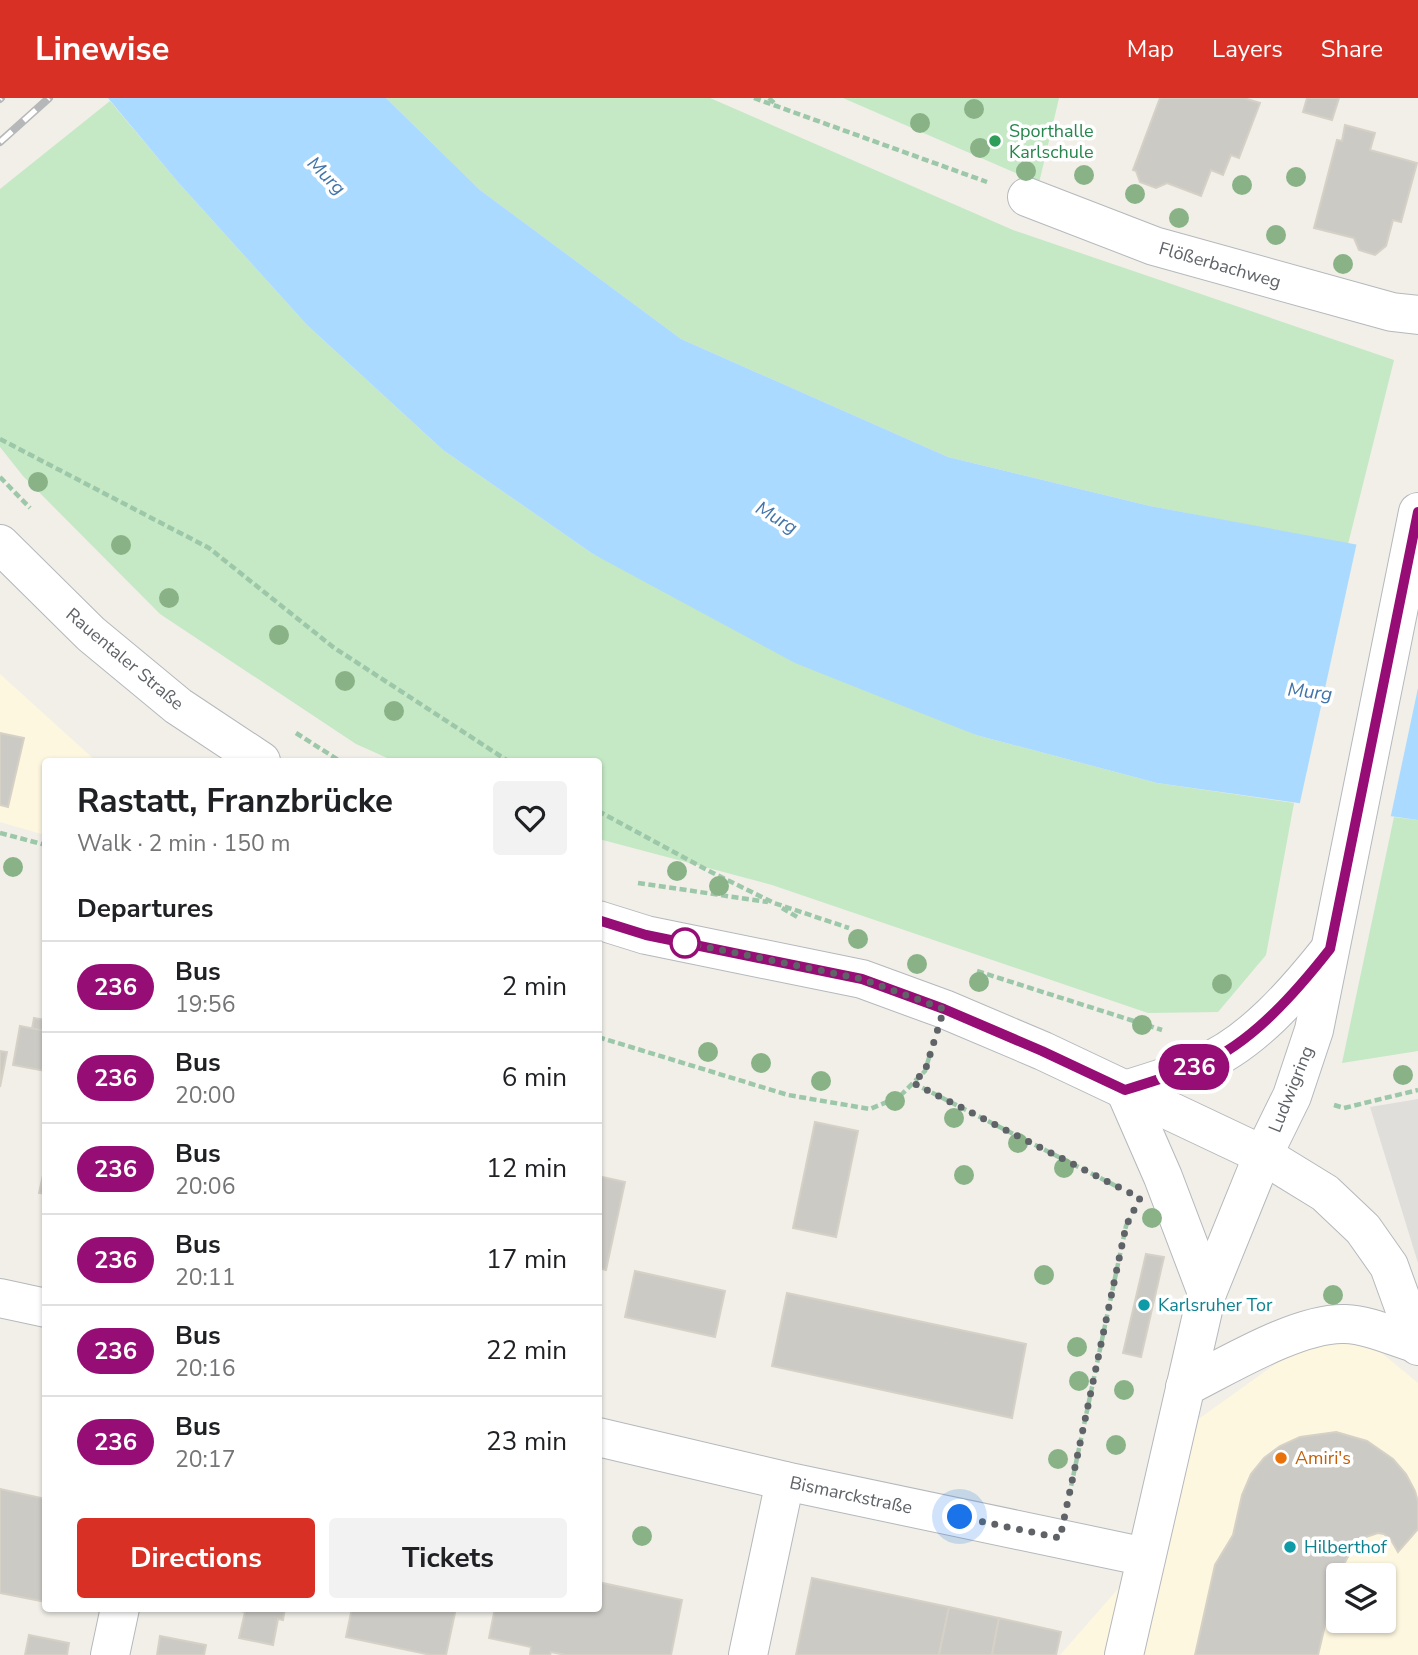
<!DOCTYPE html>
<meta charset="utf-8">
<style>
body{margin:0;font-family:"Nunito Sans",sans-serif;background:#f2f2f2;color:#202124;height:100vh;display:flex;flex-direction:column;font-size:26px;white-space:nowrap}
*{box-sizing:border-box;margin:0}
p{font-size:23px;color:#757577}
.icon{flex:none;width:38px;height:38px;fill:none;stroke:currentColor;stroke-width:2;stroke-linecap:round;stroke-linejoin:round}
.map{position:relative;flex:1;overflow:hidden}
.sheet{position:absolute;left:42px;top:660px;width:560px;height:854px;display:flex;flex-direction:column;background:#fff;border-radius:7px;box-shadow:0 2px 5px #0004}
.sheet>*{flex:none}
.badge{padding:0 14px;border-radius:23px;font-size:24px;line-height:46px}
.controls{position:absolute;left:1326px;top:1465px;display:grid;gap:14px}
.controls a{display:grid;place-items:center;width:70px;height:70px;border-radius:7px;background:#fff;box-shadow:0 2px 5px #0004;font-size:35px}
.you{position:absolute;width:35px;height:35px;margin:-18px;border:5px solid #fff;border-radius:50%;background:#1a73e8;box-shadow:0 0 0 10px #1a73e833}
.map>.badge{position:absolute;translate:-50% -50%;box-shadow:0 0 0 4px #fff}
h2{padding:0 35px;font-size:26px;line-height:63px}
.round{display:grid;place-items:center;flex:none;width:74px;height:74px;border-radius:7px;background:#f2f2f2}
.overview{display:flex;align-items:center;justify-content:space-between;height:119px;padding:0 35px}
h1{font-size:33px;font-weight:700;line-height:52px}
.button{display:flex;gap:14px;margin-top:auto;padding:14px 35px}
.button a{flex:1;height:80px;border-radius:7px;background:#d93025;color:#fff;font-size:28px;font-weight:700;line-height:80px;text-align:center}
.button a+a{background:#f2f2f2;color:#202124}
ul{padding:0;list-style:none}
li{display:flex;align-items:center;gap:21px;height:91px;padding:0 35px;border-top:2px solid #e0e0e0}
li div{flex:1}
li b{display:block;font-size:26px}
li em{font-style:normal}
li .badge{min-width:77px;font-weight:700;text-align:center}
header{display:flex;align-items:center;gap:42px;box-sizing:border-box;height:98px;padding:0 35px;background:#d93025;color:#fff}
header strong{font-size:33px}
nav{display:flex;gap:38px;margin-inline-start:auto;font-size:24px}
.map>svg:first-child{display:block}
.commercial{fill:#fef7e0;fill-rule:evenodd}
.industrial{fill:#e0deda}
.green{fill:#c5e8c5}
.water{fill:#aadaff}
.pier{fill:#f1efe8}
.building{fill:#cccac5;stroke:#d6d1c6;stroke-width:2}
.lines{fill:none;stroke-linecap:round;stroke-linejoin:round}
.minor-casing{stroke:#b5b8bc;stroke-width:40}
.path{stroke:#9cc7a9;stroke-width:4.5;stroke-dasharray:7 3.5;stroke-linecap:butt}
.minor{stroke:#fff;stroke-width:38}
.rail-casing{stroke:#b6b7b8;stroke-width:8}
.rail{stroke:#fff;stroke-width:5;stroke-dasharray:16;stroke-linecap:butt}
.tree{fill:#89b387}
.line-casing{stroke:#fff;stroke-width:16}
.line{stroke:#960e75;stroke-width:10}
.walk{stroke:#5f6368;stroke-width:7;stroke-dasharray:0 12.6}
.leisure-dot{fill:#2e9e5b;stroke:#fff;stroke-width:2.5}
.stop-dot{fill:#fff;stroke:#960e75;stroke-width:3.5}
.culture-dot{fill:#0f9aa8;stroke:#fff;stroke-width:2.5}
.food-dot{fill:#e8710a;stroke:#fff;stroke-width:2.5}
.labels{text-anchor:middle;stroke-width:7;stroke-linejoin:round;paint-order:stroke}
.leisure-label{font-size:18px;fill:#27864d;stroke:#fff;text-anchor:start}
.street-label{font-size:18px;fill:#5f6368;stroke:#fff}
.culture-label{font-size:18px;fill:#0d838f;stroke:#fff;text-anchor:start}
.food-label{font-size:18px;fill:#c56008;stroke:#fff;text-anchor:start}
.water-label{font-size:19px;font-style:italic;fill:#4174aa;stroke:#fff}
</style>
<header>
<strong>Linewise</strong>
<nav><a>Map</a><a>Layers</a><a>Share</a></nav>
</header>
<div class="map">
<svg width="1418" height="1557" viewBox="0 0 1418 1557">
<rect width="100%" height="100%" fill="#f1efe8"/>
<g class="commercial">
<polygon points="0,576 96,663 46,663 45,737 0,724"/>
<path d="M1329,1237L1373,1248L1418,1285V1557H1060L1146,1459L1172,1340L1284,1260ZM1339,1477H1384V1522H1339Z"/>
</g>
<polygon class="industrial" points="1418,1001 1418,1165 1370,1009"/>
<g class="green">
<polygon points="386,0 710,0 1013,132 1394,262 1348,446 1150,408 948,359 681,241 480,92"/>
<polygon points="843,0 1059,0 1039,85"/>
<polygon points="110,3 177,83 307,227 443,352 593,456 976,637 1157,685 1294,705 1266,857 1218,914 1148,915 772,787 599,741 598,663 394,663 356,646 160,516 23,378 0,349 0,91"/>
<polygon points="1394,719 1418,722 1418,953 1342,965"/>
</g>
<polygon class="water" points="108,0 386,0 480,92 681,241 948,359 1150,408 1418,458 1418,722 1157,685 976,637 795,565 593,456 443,352 307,227 177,83"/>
<polygon class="pier" points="1357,444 1418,454 1418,590 1390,722 1299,709"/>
<g class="building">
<polygon points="1160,0 1244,0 1260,5 1239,60 1231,57 1223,77 1211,72 1201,98 1167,85 1156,90 1140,84 1136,73 1133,72"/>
<polygon points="1307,0 1339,0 1332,22 1303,14"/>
<polygon points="1345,27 1375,35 1370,52 1417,65 1401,124 1393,122 1386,148 1375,157 1359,152 1354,140 1314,130 1337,42 1342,43"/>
<polygon points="0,635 24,640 8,709 0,707"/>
<polygon points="34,920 46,922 46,933 32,931"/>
<polygon points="20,928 46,933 46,973 13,967"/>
<polygon points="0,953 7,954 0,989"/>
<polygon points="815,1024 858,1033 836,1139 793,1130"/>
<polygon points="46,1064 46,1096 39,1095"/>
<polygon points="598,1078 625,1084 606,1172 598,1170"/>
<polygon points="1146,1156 1164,1159 1141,1259 1123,1255"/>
<polygon points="635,1173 725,1193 715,1239 625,1219"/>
<polygon points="787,1195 1026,1246 1012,1320 772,1268"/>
<polygon points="1336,1334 1367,1343 1393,1361 1406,1376 1415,1393 1418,1404 1418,1431 1398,1454 1391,1442 1384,1436 1378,1435 1366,1439 1351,1453 1336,1481 1318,1557 1195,1557 1215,1467 1233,1437 1242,1397 1251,1376 1264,1360 1280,1348 1300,1339"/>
<polygon points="0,1391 46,1401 46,1504 0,1495"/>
<polygon points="812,1480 949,1509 939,1557 796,1557"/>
<polygon points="598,1484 682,1502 671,1557 566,1557 551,1554 550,1557 530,1557 531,1549 489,1540 495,1510 598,1510"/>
<polygon points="949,1509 999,1520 992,1557 939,1557"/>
<polygon points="228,1510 285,1510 283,1522 278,1521 273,1547 239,1540 245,1514"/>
<polygon points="352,1510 456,1510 446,1557 431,1557 346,1539"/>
<polygon points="999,1520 1061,1534 1056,1557 992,1557"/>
<polygon points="29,1537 69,1545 67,1557 25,1557"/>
<polygon points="160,1538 206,1547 204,1557 157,1557"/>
</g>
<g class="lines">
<defs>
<g id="minor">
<polyline points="1027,99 1154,148 1392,214 1418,217"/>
<polyline points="0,446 91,536 178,608 261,663"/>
<polyline points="598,822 646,837 862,881 944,911 1043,953 1263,1057 1325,1095 1363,1131 1389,1168 1418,1248"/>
<path d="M1125,992C1151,984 1177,976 1202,966C1251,946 1295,895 1327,855"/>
<polyline points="1125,992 1163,1079 1207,1195"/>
<polyline points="0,1200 46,1210"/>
<path d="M1185,1289C1227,1268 1299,1224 1345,1226C1370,1227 1394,1239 1418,1246"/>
<polyline points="598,1339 785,1383 1146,1459"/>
<polyline points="110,1557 120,1510"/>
<polyline points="748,1557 785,1383"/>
<polyline points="1124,1557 1207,1195 1263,1057 1292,998 1314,932 1418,414"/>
</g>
</defs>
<use href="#minor" class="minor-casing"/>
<g class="path">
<polyline points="754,0 987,84"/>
<polyline points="769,0 777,8"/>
<polyline points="0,341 209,450 333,549 508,663"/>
<polyline points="0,379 30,410"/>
<polyline points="296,635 340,663"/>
<polyline points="598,713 709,773 774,805 849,830"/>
<polyline points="0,735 46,747"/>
<polyline points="638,785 768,804"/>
<polyline points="782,810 799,820"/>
<polyline points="977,873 1162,932"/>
<polyline points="598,939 788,997 870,1011 899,999 925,973 931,953"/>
<polyline points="913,985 1118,1089"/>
<polyline points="1334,1007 1344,1010 1418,992"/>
<polyline points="1069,1398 1126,1128 1130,1120"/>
</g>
<use href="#minor" class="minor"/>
<defs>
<g id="rail">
<polyline points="0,1 1,0"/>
<polyline points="0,44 49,0"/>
</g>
</defs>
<use href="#rail" class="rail-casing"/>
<use href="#rail" class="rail"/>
</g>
<g class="tree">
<circle cx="974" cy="11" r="10"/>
<circle cx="920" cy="25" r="10"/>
<circle cx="980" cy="50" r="10"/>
<circle cx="1026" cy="73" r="10"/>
<circle cx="1084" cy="77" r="10"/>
<circle cx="1296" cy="79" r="10"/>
<circle cx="1242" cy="87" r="10"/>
<circle cx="1135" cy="96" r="10"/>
<circle cx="1179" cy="120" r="10"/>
<circle cx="1276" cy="137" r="10"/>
<circle cx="1343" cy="166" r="10"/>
<circle cx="38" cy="384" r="10"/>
<circle cx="121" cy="447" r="10"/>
<circle cx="169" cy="500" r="10"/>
<circle cx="279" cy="537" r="10"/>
<circle cx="345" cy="583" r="10"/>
<circle cx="394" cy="613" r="10"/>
<circle cx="13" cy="769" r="10"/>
<circle cx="677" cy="773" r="10"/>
<circle cx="719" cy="788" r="10"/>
<circle cx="858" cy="841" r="10"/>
<circle cx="917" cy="866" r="10"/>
<circle cx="979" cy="884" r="10"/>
<circle cx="1222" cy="886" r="10"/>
<circle cx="1142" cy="927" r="10"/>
<circle cx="708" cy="954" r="10"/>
<circle cx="761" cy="965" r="10"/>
<circle cx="1403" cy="977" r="10"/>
<circle cx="821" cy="983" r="10"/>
<circle cx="895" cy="1003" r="10"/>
<circle cx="954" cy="1020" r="10"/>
<circle cx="1018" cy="1045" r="10"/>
<circle cx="1064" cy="1070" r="10"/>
<circle cx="964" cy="1077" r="10"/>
<circle cx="1152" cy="1120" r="10"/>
<circle cx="1044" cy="1177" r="10"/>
<circle cx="1333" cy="1197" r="10"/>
<circle cx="1077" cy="1249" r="10"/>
<circle cx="1079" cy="1283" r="10"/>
<circle cx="1124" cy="1292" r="10"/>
<circle cx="1116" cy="1347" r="10"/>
<circle cx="1058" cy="1361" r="10"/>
<circle cx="642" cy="1438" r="10"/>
</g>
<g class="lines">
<defs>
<path id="line" d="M598,822L646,837L862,881L944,911L1042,953L1125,992C1151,984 1177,976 1202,966C1252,945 1297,893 1330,851L1418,414"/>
</defs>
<use href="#line" class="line-casing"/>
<use href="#line" class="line"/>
<polyline class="walk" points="685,845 673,842 862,881 944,911 925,973 913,985 1140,1100 1126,1128 1060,1440 960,1419"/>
</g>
<circle class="leisure-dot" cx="995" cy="43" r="7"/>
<circle class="stop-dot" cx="685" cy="845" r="14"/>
<g class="culture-dot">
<circle cx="1144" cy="1207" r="7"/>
<circle cx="1290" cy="1449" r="7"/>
</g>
<circle class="food-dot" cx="1281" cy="1360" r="7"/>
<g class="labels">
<g class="leisure-label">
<text x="1009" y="39">Sporthalle<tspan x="1009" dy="21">Karlschule</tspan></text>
</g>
<g class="street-label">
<text transform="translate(1220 167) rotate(16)" y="6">Flößerbachweg</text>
<text transform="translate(125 561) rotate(40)" y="6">Rauentaler Straße</text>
<text transform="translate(1291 991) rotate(-68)" y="6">Ludwigring</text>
<text transform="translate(851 1397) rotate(12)" y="6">Bismarckstraße</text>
</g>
<g class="culture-label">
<text x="1158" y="1213">Karlsruher Tor</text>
<text x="1304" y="1455">Hilberthof</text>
</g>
<g class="food-label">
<text x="1295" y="1366">Amiri's</text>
</g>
<g class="water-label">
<text transform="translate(327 77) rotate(45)" y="7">Murg</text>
<text transform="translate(777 419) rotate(31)" y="7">Murg</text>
<text transform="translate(1310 593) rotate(6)" y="7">Murg</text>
</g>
</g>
</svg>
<div class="controls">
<a><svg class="icon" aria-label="layers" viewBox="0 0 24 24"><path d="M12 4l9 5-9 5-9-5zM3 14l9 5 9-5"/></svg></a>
</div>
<div class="you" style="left:960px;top:1419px"></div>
<b class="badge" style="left:1194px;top:969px;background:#960e75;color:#fff">236</b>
<section class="sheet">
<div class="overview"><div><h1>Rastatt, Franzbrücke</h1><p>Walk · 2 min · 150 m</p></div><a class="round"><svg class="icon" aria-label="heart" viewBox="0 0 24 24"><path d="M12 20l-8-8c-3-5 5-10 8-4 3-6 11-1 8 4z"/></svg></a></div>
<h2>Departures</h2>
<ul>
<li><span class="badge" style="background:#960e75;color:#fff">236</span><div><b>Bus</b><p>19:56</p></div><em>2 min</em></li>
<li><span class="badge" style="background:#960e75;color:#fff">236</span><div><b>Bus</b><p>20:00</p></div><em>6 min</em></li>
<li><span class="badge" style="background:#960e75;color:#fff">236</span><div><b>Bus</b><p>20:06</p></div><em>12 min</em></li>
<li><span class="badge" style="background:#960e75;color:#fff">236</span><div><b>Bus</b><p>20:11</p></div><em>17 min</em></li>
<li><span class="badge" style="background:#960e75;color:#fff">236</span><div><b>Bus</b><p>20:16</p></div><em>22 min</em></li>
<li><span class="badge" style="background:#960e75;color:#fff">236</span><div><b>Bus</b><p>20:17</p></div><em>23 min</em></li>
</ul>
<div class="button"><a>Directions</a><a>Tickets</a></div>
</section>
</div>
